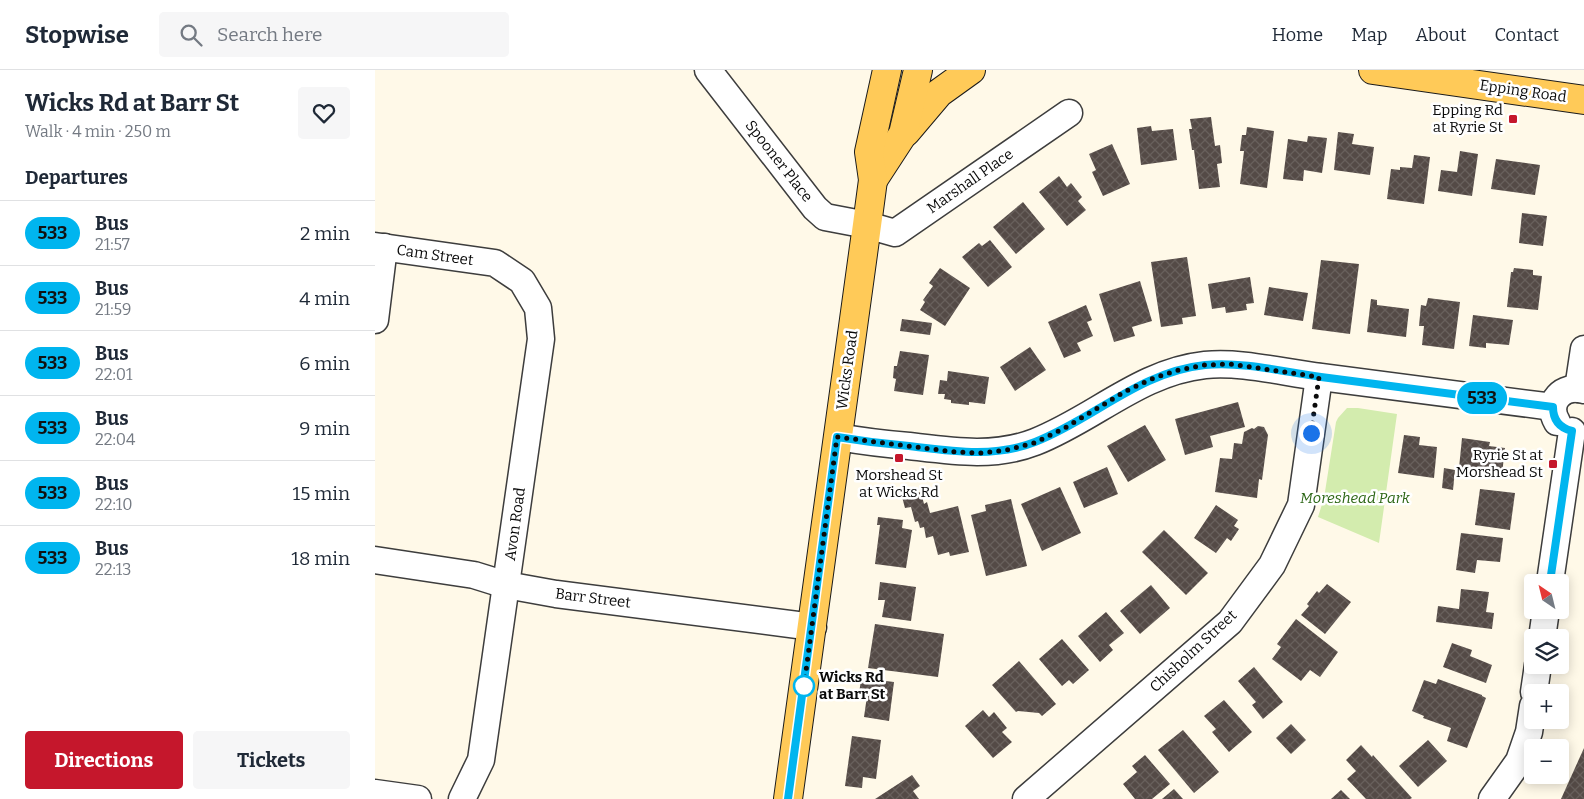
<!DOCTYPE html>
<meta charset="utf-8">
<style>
body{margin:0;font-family:Bitter,serif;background:#f6f6f7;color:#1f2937;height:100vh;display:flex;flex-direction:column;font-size:19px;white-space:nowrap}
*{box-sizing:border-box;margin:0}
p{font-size:16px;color:#747a83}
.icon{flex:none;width:28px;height:28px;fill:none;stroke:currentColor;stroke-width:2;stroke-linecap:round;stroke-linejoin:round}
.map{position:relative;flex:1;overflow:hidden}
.details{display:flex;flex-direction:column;background:#fff;width:375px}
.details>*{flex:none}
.badge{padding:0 10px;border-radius:16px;font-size:18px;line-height:32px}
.needle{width:32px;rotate:325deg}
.buttons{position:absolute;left:1149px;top:504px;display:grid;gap:10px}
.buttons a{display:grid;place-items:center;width:45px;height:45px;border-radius:5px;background:#fff;box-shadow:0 2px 12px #0003;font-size:25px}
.you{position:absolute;width:25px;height:25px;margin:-12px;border:4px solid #fff;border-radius:50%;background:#1a73e8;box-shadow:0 0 0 8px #1a73e833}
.map>.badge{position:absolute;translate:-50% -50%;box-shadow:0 0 0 2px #fff}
h2{padding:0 25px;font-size:19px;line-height:45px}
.round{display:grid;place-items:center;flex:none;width:52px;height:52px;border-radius:5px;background:#f6f6f7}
.headline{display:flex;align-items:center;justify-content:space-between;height:85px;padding:0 25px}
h1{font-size:24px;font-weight:700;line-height:38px}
.cta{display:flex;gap:10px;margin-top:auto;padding:10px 25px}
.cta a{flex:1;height:58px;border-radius:5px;background:#c5172c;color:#fff;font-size:20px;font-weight:700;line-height:58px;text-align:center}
.cta a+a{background:#f6f6f7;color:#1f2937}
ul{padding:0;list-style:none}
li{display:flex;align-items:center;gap:15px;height:65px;padding:0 25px;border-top:1px solid #e0e1e3}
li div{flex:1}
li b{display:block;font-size:19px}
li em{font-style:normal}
li .badge{min-width:55px;font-weight:700;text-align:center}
header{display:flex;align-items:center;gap:30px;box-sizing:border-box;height:70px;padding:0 25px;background:#fff;border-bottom:1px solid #e0e1e3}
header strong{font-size:24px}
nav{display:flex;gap:28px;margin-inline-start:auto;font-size:18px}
.search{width:350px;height:45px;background:#f6f6f7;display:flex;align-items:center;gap:12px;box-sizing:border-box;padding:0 18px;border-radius:5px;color:#747a83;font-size:19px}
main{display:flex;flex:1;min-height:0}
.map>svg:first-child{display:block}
.park{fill:#d3ecae}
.building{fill:url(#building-cross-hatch)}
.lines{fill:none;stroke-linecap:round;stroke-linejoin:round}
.minor-casing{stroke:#3d3d3d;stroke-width:29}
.major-casing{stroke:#1b1b1b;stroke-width:30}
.minor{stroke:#fff;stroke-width:26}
.major{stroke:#ffca58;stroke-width:28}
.line-casing{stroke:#fff;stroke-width:11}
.line{stroke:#00b5ef;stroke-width:8}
.walk{stroke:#0a0a0a;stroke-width:5;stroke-dasharray:0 9}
.poi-dot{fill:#c5172c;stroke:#fff;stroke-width:2}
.stop-dot{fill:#fff;stroke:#00b5ef;stroke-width:2.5}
.labels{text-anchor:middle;stroke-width:5;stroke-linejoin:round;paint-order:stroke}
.street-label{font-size:15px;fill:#0a0a0a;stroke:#fff}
.poi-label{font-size:15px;fill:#0a0a0a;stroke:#fff;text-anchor:end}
.park-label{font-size:15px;font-style:italic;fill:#2d6716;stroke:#fff}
.stop-label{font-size:15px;font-weight:bold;fill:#0a0a0a;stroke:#fff;text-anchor:start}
</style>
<header>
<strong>Stopwise</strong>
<div class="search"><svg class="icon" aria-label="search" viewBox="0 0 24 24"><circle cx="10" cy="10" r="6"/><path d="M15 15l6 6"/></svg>Search here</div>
<nav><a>Home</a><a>Map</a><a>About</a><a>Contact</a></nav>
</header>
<main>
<section class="details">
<div class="headline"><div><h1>Wicks Rd at Barr St</h1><p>Walk · 4 min · 250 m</p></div><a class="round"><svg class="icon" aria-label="heart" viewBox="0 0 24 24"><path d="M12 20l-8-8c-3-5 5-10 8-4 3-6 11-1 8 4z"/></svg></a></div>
<h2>Departures</h2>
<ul>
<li><span class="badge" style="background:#00b5ef;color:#111">533</span><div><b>Bus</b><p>21:57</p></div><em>2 min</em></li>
<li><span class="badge" style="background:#00b5ef;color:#111">533</span><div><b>Bus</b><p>21:59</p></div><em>4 min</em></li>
<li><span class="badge" style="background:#00b5ef;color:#111">533</span><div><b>Bus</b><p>22:01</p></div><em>6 min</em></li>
<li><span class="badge" style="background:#00b5ef;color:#111">533</span><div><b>Bus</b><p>22:04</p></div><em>9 min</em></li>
<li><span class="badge" style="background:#00b5ef;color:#111">533</span><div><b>Bus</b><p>22:10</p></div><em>15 min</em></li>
<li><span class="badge" style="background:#00b5ef;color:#111">533</span><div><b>Bus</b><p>22:13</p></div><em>18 min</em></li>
</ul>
<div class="cta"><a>Directions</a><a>Tickets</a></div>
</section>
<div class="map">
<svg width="1209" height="729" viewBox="0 0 1209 729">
<defs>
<pattern id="building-cross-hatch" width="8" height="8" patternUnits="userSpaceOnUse" patternTransform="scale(1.25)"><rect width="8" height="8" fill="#544a46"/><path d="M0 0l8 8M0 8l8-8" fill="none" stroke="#68605c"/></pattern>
</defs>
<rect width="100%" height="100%" fill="#fff9e8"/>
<polygon class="park" points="972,338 983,338 1022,344 1004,473 943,447 949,428 961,352 963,348"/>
<g class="building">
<polygon points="836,47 840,76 845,75 847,93 842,94 845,117 824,119 819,80 817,80 814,59 817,59 815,49"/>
<polygon points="776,56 777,61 798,59 802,90 766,95 762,58"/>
<polygon points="872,57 899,61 892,118 865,114 869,81 865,81 867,65 871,65"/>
<polygon points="963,62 979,64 977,74 999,77 995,105 959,100"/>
<polygon points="933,66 952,68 947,103 929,100 928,111 908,109 913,69 932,72"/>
<polygon points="737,74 755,114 728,126 717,102 721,100 714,84"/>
<polygon points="1085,81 1103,84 1097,126 1063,121 1066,100 1082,102"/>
<polygon points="1039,85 1055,87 1049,134 1012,129 1016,99 1025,100 1025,97 1037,98"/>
<polygon points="1121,89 1165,95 1160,125 1116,119"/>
<polygon points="684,106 692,117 696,113 707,127 703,131 711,140 692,156 664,122"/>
<polygon points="648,132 670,159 641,184 618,157"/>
<polygon points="1147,143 1172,146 1168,176 1144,173"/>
<polygon points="615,170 637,197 613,217 587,187 604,173 607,176"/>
<polygon points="812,187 821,246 807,248 808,254 786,257 776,192"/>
<polygon points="946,190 984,194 975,264 937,259"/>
<polygon points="565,198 595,218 570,256 545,240 550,232 548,230 558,216 554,213"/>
<polygon points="1139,198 1158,200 1158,205 1167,206 1163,240 1132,237 1136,202 1138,202"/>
<polygon points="875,207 879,233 871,234 872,240 851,243 850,237 837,239 833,214"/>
<polygon points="765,211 777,251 757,257 760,266 739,272 724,224"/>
<polygon points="894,217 933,223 928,251 889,245"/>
<polygon points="1053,228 1085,232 1079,279 1047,275 1049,256 1044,256 1046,235 1051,236"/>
<polygon points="996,229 1002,230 1002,235 1034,239 1031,267 992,262"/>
<polygon points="711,235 717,250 712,252 718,266 702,273 706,281 689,288 673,252"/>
<polygon points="1098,245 1138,250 1134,275 1111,273 1111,278 1094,276"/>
<polygon points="527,249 557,253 555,265 525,261"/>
<polygon points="655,277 671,300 640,321 625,297"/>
<polygon points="525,281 554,285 548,325 519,321 521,309 518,308 519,296 522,296"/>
<polygon points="573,301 614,307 610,334 594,332 594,335 576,333 576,330 569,329 570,324 563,324 565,310 572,311"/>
<polygon points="863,332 870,357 835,366 838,377 810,385 800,349"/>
<polygon points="770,355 791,390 753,412 732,376"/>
<polygon points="883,356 889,357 893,365 887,410 884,409 882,428 840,422 845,388 857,389 859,373 867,374 869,362 877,358 879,359"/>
<polygon points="1029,365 1045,367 1044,375 1062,377 1059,408 1023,403"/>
<polygon points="1087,368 1115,372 1114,376 1130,378 1127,404 1084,398"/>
<polygon points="732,397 743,424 709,438 698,412"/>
<polygon points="1069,398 1080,400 1078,420 1067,418"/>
<polygon points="685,417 706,463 667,481 646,434"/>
<polygon points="1105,419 1140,423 1135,460 1100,455"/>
<polygon points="546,422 549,434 552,432 555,443 583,436 594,482 575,486 574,482 563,485 558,466 551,468 549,457 545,458 543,451 540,452 536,437 530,438 527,427"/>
<polygon points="636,429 652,496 611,506 596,445 611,441 610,435"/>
<polygon points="841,435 863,450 859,456 864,459 856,471 852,468 841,483 819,468"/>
<polygon points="503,447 528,450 527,458 537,460 531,498 500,494 505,455 502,455"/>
<polygon points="789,460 833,503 811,525 767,482"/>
<polygon points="1086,463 1128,468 1125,492 1102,490 1100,503 1081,500"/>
<polygon points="505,512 541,517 536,551 507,547 510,530 503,530"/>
<polygon points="952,514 976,532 950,564 926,545 934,536 932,534 942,521 944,523"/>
<polygon points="776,515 795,538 765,564 745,541"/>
<polygon points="1086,519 1114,522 1111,542 1119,543 1117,559 1061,552 1063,536 1084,539"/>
<polygon points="731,542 749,563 734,575 738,580 725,592 703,566"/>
<polygon points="921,549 963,582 945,607 935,600 926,611 897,589 906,577 902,574"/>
<polygon points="500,554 569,564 563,607 493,598"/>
<polygon points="687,569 714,600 698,614 694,610 687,616 664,589"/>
<polygon points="1077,573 1097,580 1095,586 1117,595 1111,613 1068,597"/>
<polygon points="644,591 681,634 667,646 664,643 643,641 641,642 617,615"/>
<polygon points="879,597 908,632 888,649 877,635 881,632 863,611"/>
<polygon points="486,608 519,612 514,651 489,647 492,626 484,625"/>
<polygon points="1063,609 1107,625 1107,626 1111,628 1092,678 1072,671 1076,658 1048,648 1049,646 1037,641 1049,610 1061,614"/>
<polygon points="849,630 877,662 854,682 837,662 841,659 829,646"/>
<polygon points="608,640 614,647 619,642 632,658 627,662 637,672 618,688 590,656"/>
<polygon points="916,654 931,670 916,684 901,668"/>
<polygon points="808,660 844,702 819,723 783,680"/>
<polygon points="477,666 506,670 501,709 488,707 487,718 470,716"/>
<polygon points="1053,670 1072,691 1043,717 1024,696"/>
<polygon points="986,675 997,687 998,685 1037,728 1035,729 991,729 972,709 981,701 971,690"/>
<polygon points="1209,678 1209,729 1186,729"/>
<polygon points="770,685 795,714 777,729 760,729 748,714 762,702 757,696"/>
<polygon points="537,705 545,716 538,721 544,729 500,729"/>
<polygon points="799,719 808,729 787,729"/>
<polygon points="966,720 975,729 956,729"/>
</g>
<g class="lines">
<defs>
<g id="minor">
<polyline points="333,0 440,138 450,147 492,155 520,163 694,43"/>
<polyline points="0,176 120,193 147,211 163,238 166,269 106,690 87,729"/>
<polyline points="0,250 9,177"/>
<polyline points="1203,319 1209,279"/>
<path d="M1182,352C1170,332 1188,314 1209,320"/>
<path d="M463,367C486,371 510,374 534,376C576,381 619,388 660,372C719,349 765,302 830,295C866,291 910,303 946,307C1024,317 1101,327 1178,337"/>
<polyline points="0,490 99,505 131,515 181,524 438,557"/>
<polyline points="1175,512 1197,361"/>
<polyline points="1167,568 1171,540"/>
<polyline points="1159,622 1163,595"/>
<polyline points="0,723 43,729"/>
<polyline points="651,729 855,552 897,495 926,435 944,307"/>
<polyline points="1117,729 1144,691 1154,662 1158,636"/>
</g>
<g id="major">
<polyline points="998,0 1209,30"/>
<polyline points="531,62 564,23 596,0"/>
<polyline points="498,110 528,64 543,0"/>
<polyline points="413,729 492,155 498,110 494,82 512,0"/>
</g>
</defs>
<use href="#minor" class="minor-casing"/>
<use href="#major" class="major-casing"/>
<use href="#minor" class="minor"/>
<use href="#major" class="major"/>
</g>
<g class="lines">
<defs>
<path id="line" d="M413,729L462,367C486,371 510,374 534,376C576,381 619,388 660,372C719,349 764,302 830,295C866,291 910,302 946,307C1024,317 1101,327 1178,337C1178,350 1185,358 1197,361L1175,512"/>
</defs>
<use href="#line" class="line-casing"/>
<use href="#line" class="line"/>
<polyline class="walk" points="429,616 462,367 580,382 606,383 632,380 659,373 688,359 751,321 779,308 804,300 830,295 855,294 944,307 936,363"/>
</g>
<g class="poi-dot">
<rect x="1133" y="44" width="10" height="10" rx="2.5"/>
<rect x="519" y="383" width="10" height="10" rx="2.5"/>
<rect x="1173" y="389" width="10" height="10" rx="2.5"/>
</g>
<circle class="stop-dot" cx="429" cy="616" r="10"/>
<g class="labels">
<g class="street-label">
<text transform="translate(1148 21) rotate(8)" y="5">Epping Road</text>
<text transform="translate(404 91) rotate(52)" y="5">Spooner Place</text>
<text transform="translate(595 111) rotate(-35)" y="5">Marshall Place</text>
<text transform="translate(60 185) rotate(8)" y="5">Cam Street</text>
<text transform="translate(472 300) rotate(-82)" y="5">Wicks Road</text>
<text transform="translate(140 454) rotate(-82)" y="5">Avon Road</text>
<text transform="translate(218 528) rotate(7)" y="5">Barr Street</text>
<text transform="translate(818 581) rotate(-43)" y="5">Chisholm Street</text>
</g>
<g class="poi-label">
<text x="1128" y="45">Epping Rd<tspan x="1128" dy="17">at Ryrie St</tspan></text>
<text x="1168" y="390">Ryrie St at<tspan x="1168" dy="17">Morshead St</tspan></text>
<text x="524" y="410" text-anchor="middle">Morshead St<tspan x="524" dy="17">at Wicks Rd</tspan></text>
</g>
<g class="park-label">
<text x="980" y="433">Moreshead Park</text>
</g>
<g class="stop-label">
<text x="444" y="612">Wicks Rd<tspan x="444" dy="17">at Barr St</tspan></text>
</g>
</g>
</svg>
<div class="buttons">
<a><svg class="needle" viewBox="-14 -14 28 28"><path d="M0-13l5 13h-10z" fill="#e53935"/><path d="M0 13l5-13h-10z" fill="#747a83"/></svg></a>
<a><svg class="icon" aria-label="layers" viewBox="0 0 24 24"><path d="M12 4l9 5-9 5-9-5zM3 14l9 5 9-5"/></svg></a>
<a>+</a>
<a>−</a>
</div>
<div class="you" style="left:936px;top:363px"></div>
<b class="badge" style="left:1107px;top:328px;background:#00b5ef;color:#111">533</b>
</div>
</main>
